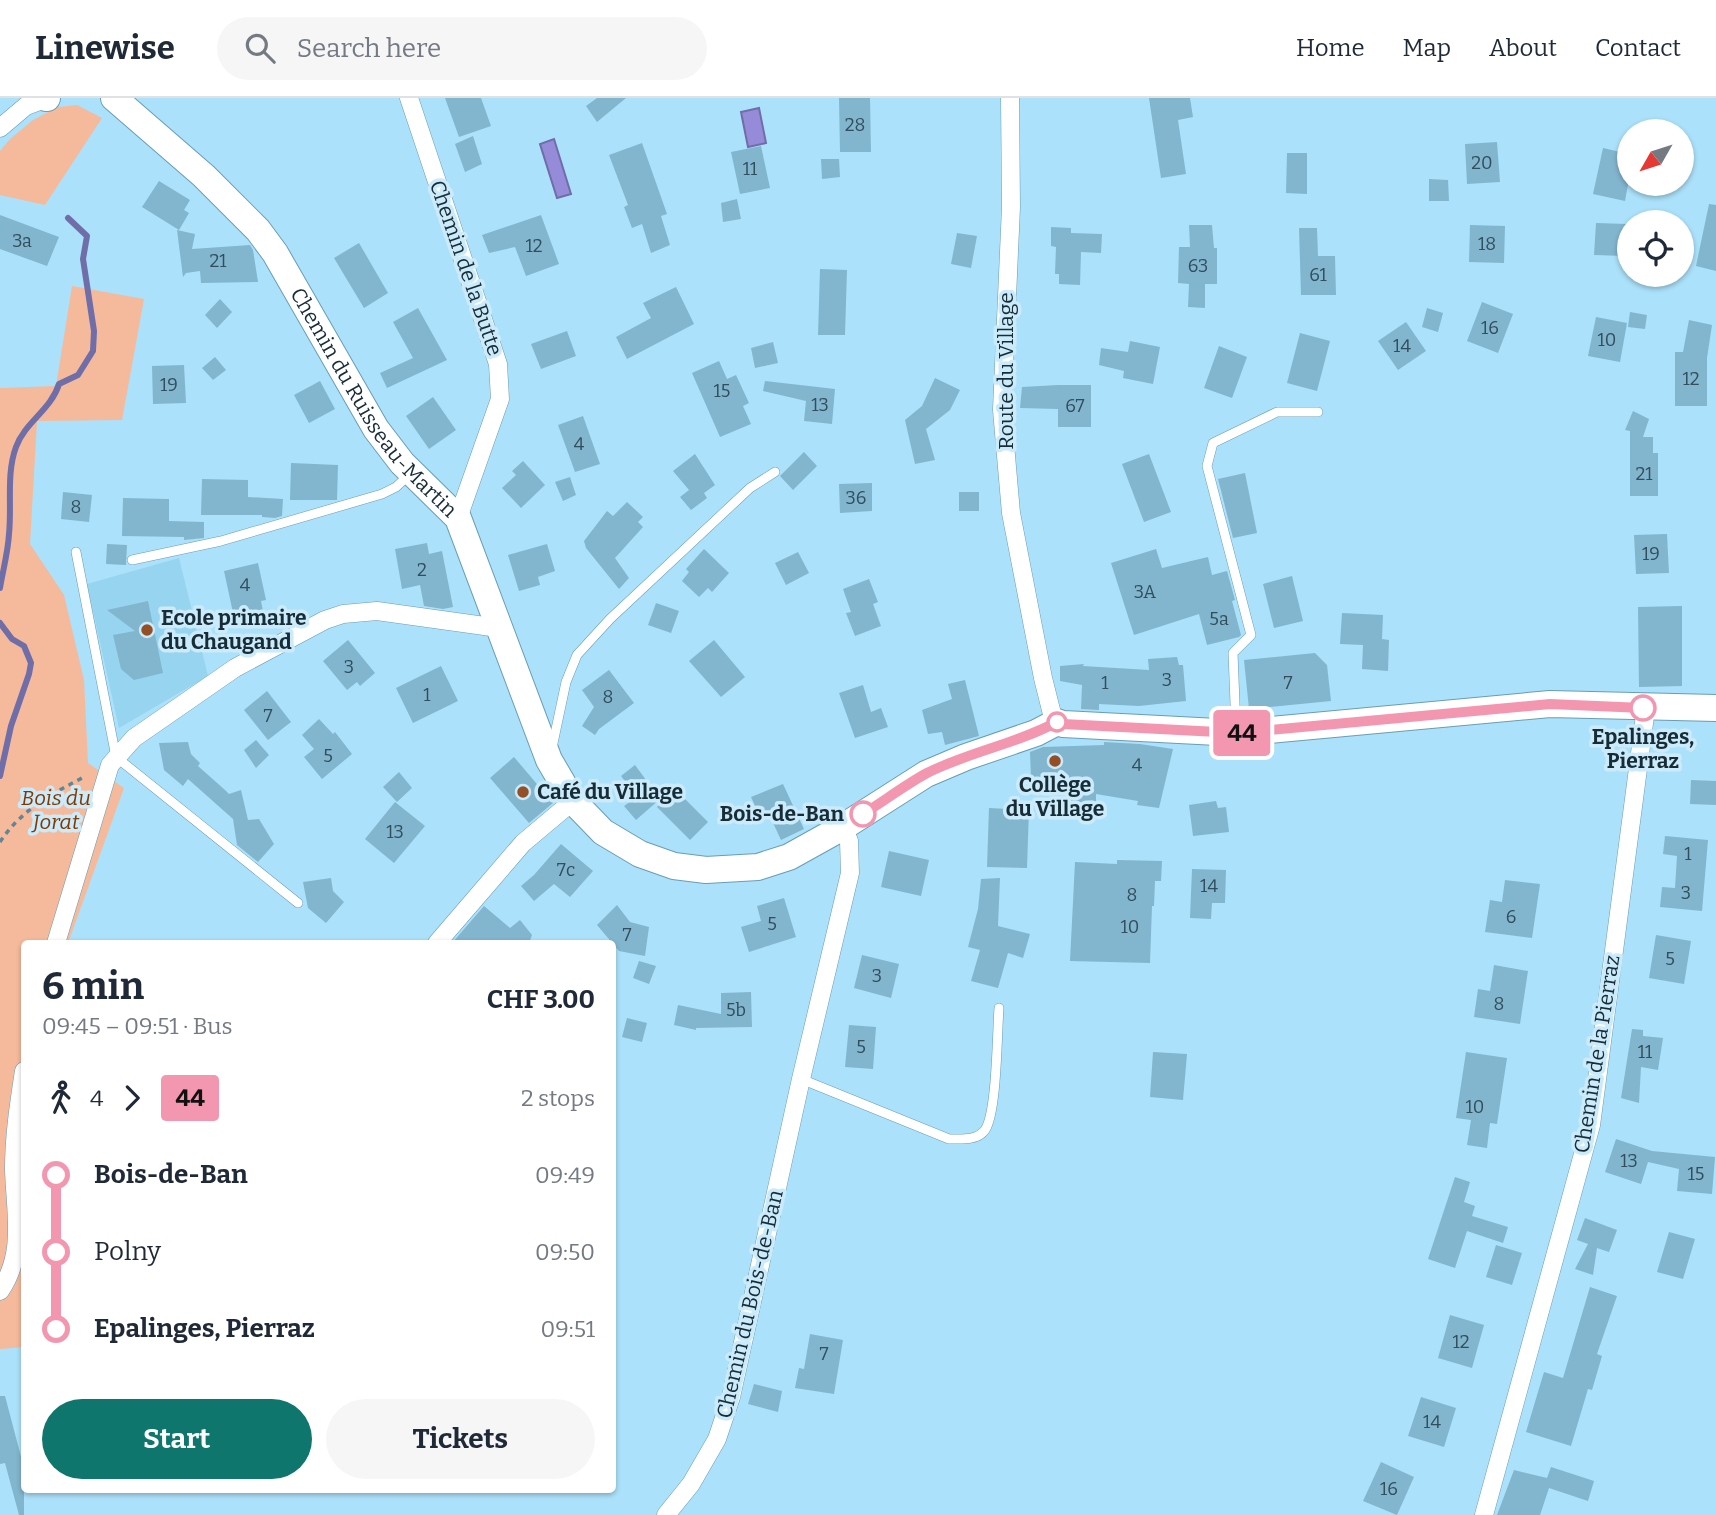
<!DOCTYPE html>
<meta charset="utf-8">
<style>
body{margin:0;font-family:Bitter,serif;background:#f6f6f7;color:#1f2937;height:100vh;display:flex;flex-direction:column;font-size:26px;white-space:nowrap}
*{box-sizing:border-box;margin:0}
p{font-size:23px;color:#747a83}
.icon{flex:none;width:38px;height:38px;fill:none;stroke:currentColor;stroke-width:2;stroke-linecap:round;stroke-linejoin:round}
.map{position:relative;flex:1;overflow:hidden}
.side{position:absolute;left:21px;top:842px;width:595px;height:553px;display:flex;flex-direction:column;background:#fff;border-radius:7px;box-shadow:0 2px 5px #0004}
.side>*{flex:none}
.badge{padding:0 14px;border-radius:5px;font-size:24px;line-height:46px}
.needle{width:46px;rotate:231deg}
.fabs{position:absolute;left:1617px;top:21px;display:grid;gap:14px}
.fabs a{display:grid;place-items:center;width:77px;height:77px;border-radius:50%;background:#fff;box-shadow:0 2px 5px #0004;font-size:35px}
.map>.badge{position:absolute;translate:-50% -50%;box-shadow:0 0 0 4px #fff}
.legs{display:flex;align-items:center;gap:10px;height:77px;padding:0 21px;font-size:23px}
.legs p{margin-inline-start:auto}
.head{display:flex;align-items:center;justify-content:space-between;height:119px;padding:0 21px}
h1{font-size:38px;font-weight:700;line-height:52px}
.cta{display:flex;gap:14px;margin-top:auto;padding:14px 21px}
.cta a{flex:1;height:80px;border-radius:42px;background:#0f766e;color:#fff;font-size:28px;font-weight:700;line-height:80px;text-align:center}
.cta a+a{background:#f6f6f7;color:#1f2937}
ul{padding:0 21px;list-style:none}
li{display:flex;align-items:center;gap:24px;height:77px;font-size:26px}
li i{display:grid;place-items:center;width:10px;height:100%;margin:0 9px;background:currentColor}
li i::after{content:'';width:18px;height:18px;margin:-9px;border:5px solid;border-radius:50%;background:#fff}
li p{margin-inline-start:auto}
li:first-child i{background:linear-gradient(#0000 50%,currentColor 0)}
li:last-child i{background:linear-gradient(currentColor 50%,#0000 0)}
header{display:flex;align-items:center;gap:42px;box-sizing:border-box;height:98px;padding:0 35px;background:#fff;border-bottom:2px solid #e0e1e3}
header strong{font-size:33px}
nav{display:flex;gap:38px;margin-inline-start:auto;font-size:24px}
.search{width:490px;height:63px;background:#f6f6f7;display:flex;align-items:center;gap:18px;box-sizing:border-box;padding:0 24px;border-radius:38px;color:#747a83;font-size:26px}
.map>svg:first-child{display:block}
.built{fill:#96d4f0}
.green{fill:#f5ba9b}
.water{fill:#958bd9;stroke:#6f6ea8;stroke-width:2}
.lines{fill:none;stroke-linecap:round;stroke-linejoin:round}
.stream{stroke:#6f6ea8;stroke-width:6}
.building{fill:#82b6cf}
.lane-casing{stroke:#699db5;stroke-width:10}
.street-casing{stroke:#699db5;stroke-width:19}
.secondary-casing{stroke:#699db5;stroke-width:28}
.path{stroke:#608697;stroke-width:3.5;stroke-dasharray:5 5;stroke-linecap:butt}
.lane{stroke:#fff;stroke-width:9}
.street{stroke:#fff;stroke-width:18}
.secondary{stroke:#fff;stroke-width:26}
.line-1-casing{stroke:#fff;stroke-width:16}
.line-1{stroke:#f397b1;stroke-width:10}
.poi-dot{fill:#954f26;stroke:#cbeafa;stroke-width:2.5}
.stop-1-dot{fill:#fff;stroke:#f397b1;stroke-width:3.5}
.labels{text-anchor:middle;stroke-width:7;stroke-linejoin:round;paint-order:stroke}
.number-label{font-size:18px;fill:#324e5c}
.street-label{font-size:21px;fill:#172c36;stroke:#cbeafa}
.poi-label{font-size:21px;font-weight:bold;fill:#172c36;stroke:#cbeafa;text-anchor:start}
.stop-label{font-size:21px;font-weight:bold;fill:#172c36;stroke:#cbeafa}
.park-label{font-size:21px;font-style:italic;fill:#813901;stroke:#cbeafa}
</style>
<header>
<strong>Linewise</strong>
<div class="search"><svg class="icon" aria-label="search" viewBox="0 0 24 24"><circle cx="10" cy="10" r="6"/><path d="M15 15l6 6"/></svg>Search here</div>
<nav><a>Home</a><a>Map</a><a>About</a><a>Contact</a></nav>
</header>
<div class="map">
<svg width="1716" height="1417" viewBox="0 0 1716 1417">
<rect width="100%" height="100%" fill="#abe1fa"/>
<polygon class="built" points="179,460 208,578 119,630 87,486"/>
<g class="green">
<polygon points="77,7 102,20 45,107 0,97 0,53 10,41 33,22 58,9"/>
<polygon points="72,188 144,201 122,322 37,323 30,446 64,497 84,582 88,665 124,690 68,845 24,845 24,1249 0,1251 0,290 56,288"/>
</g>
<g class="water">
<polygon points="759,10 766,45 748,49 741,14"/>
<polygon points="554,41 571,96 557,100 540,46"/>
</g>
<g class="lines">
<g class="stream">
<path d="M0,490C3,472 8,454 9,436C12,407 6,376 16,349C25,324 51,312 59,286L78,277L93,253L94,233L83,161L87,138L68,120"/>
<polyline points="0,525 12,541 24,548 31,565 29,576 11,628 0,678"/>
</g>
</g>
<g class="building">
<polygon points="445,0 481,0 491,28 459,39"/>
<polygon points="597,0 626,0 597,24 586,8"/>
<polygon points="839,0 870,0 871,54 840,54"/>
<polygon points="1149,0 1190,0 1193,19 1178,22 1186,76 1161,80"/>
<polygon points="473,38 482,66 465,74 455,46"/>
<polygon points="1497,44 1500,84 1467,86 1465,46"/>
<polygon points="642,45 667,116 661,118 670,147 651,155 642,126 632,130 624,109 628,107 609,57"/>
<polygon points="761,48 770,90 740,96 731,54"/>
<polygon points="1603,50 1629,56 1629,81 1625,103 1593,96"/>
<polygon points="1287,55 1307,55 1307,96 1286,95"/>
<polygon points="821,61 839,61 840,79 822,81"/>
<polygon points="1429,81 1448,82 1449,103 1429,103"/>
<polygon points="159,83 190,102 184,112 189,115 179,132 142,109"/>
<polygon points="737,101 741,121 723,124 721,105"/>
<polygon points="1709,106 1716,107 1716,173 1696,168"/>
<polygon points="0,117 59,139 47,168 0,151"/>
<polygon points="541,117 559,166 526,178 515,149 489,155 482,137"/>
<polygon points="1596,125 1627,126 1625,158 1594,157"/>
<polygon points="1189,127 1212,127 1214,150 1217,150 1217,186 1205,186 1205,210 1188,209 1189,186 1178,185 1179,149 1190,149"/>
<polygon points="1470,127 1505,128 1504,165 1469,164"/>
<polygon points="1051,129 1071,130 1071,135 1102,136 1101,155 1081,154 1080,187 1059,186 1059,176 1055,176 1056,149 1051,148"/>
<polygon points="1299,130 1317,130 1318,158 1335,158 1336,197 1301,197"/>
<polygon points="177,132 195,136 192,151 250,147 253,152 258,184 201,185 200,173 186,175 183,179"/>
<polygon points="957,135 977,138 971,170 951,166"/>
<polygon points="359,145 388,195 364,210 334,160"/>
<polygon points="820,171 847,172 845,237 818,237"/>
<polygon points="676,189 694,226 627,261 616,239 651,220 643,205"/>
<polygon points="220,201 232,214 217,230 205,217"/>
<polygon points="1482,204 1513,216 1498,255 1467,243"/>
<polygon points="418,210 447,262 387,290 380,275 413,260 393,224"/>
<polygon points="1427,210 1443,215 1438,234 1422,229"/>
<polygon points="1630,214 1647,217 1645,231 1628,229"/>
<polygon points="1596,219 1627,225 1620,264 1588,258"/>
<polygon points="1689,222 1712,227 1707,260 1707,308 1675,308 1675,254 1683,254"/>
<polygon points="1406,224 1426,253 1398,272 1378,243"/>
<polygon points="567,233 576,258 541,271 531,246"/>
<polygon points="1300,235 1330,243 1317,293 1287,285"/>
<polygon points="1130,243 1160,249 1153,286 1123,280 1124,273 1099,267 1101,250 1128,254"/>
<polygon points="773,244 778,265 755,270 751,250"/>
<polygon points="1219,248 1247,259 1232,300 1204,290"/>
<polygon points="215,259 226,272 213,282 202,270"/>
<polygon points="719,263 727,281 736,277 749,305 743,308 751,326 720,339 692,275"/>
<polygon points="184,267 186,305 153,306 152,268"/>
<polygon points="935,280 960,292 950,312 926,331 935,362 915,366 905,322 922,308"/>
<polygon points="320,283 335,311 309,325 294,297"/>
<polygon points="765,283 835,291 832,326 804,323 806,303 763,293"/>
<polygon points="1058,287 1091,287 1091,329 1058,329 1058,311 1020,310 1022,289"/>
<polygon points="433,299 456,332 429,351 406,318"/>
<polygon points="1633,313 1649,321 1643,339 1653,339 1653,355 1658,355 1658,398 1630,398 1630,333 1625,332"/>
<polygon points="583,318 600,366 575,374 558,327"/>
<polygon points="804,354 817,368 793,392 780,378"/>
<polygon points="695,356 715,387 704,395 707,400 691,412 680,399 689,392 673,373"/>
<polygon points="1149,356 1171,414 1144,424 1122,366"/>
<polygon points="523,363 545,387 521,410 502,390 516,377 512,373"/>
<polygon points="291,365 338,367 337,402 290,402"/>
<polygon points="1245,375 1257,435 1233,440 1218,381"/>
<polygon points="570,379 576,397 563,403 555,384"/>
<polygon points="202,381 248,382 248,399 283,401 282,418 275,420 262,419 262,417 201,417"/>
<polygon points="872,385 872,413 840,415 839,386"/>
<polygon points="63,394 92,397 89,424 61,421"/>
<rect x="959" y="394" width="20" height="19"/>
<polygon points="123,400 169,401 169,423 204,424 204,440 184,442 184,439 122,438"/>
<polygon points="627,404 643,419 638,424 643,429 615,460 629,480 619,491 586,450 584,443 607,413 613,418"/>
<polygon points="1667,436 1669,475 1636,476 1634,437"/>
<polygon points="427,445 429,456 442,453 453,509 443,511 424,508 420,487 402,491 395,451"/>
<polygon points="107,446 127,447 126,467 106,466"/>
<polygon points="547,446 555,473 538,479 540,487 519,493 508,457"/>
<polygon points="704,451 729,475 712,494 708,490 699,499 682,483 689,474 686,471"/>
<polygon points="1156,451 1162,470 1208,459 1212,477 1227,473 1235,502 1232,503 1241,537 1239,539 1207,547 1199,516 1134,537 1111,465"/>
<polygon points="798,454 809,475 786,487 775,465"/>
<polygon points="258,465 266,502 261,503 264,518 235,524 224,473"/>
<polygon points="1292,478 1303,523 1274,530 1263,486"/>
<polygon points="869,481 878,504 873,506 881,528 855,538 846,515 851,514 843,491"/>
<polygon points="148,503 163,575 134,582 121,571 113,537 135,533 107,512"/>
<polygon points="656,505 679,513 671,535 648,527"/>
<polygon points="1682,508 1682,588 1639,589 1638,509"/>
<polygon points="1342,515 1383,517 1382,541 1389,542 1388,573 1362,571 1363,547 1340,546"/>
<polygon points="348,542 375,575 360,588 357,584 347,592 323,563"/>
<polygon points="714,542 745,579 721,599 689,563"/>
<polygon points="1315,555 1327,567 1331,603 1249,611 1244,562"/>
<polygon points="1177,559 1179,567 1183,567 1186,603 1139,608 1099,606 1099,612 1081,611 1082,587 1060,583 1060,568 1084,566 1083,568 1149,572 1148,561"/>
<polygon points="441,568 458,603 413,625 396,590"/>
<polygon points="609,572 634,605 599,631 595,637 582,628 594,609 582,592"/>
<polygon points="965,582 979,638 945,647 942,634 928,636 922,612 952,601 948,586"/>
<polygon points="863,587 871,614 881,610 888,629 855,640 839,595"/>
<polygon points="267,593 291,624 268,642 244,612"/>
<polygon points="319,621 333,636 335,634 352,656 322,681 304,659 314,651 302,637"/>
<polygon points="256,642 269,657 256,670 244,652"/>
<polygon points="188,644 191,656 200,665 198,668 225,692 229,696 241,692 248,722 259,721 274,746 258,764 237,747 233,721 188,681 183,688 164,672 159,645"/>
<polygon points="1104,644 1140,646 1173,651 1159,710 1137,707 1138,703 1096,696 1096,704 1071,706 1071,680 1031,680 1030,654 1043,649 1104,647"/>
<polygon points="514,659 553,705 529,725 490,680"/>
<polygon points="635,667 660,701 636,722 624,708 637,699 621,678"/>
<polygon points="399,674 412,690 397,704 383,689"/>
<polygon points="1691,682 1716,683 1716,707 1690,706"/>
<polygon points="783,686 804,731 781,742 768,714 760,719 751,699"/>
<polygon points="675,691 708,724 690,742 657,709"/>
<polygon points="1216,703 1218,710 1226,709 1229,734 1193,738 1189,707"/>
<polygon points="395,704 425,728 394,765 365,741"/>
<polygon points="989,710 1029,712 1027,770 987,769"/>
<polygon points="1665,738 1708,742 1702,813 1660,809 1662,789 1675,790 1677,758 1663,756"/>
<polygon points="561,746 593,773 570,799 554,786 534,803 521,788 534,777"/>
<polygon points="889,753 929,762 921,798 881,789"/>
<polygon points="1117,762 1162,763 1161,783 1155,783 1154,808 1152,808 1150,865 1070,863 1075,764 1117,766"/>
<polygon points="1192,771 1226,772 1225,805 1212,805 1211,821 1190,820"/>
<polygon points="331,780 333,793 344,804 326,825 308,810 303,784"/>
<polygon points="1000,780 998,828 1030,836 1023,860 1008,855 998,890 971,883 980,852 968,849 978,811 981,781"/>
<polygon points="1505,782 1540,786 1532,840 1485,834 1490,802 1502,804"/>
<polygon points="784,800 796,839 749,854 741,829 761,823 757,808"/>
<polygon points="617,807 630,824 649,829 645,858 619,853 597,827"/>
<polygon points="484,808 510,830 520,822 532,837 529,845 452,845"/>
<polygon points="1656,837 1691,843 1684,886 1649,880"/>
<polygon points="862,857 899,866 891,900 854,890"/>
<polygon points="639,863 656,868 649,886 633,880"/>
<polygon points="1494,867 1528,873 1520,926 1474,919 1478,891 1490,893"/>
<polygon points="751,894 752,929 696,930 696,932 674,927 678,907 721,916 721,895"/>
<polygon points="627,920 647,925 642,944 622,939"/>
<polygon points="849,927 876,929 873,971 845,969"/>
<polygon points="1632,931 1643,932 1643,938 1663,940 1658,972 1641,969 1639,1005 1621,1000"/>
<polygon points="1153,954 1187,956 1183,1002 1150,999"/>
<polygon points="1466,954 1507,960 1497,1026 1490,1025 1487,1050 1467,1047 1471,1022 1456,1020"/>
<polygon points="1616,1041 1652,1053 1715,1059 1712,1096 1677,1093 1679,1071 1648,1064 1641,1086 1605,1074"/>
<polygon points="1455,1079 1470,1084 1464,1104 1475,1108 1472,1118 1508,1129 1503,1145 1467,1133 1455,1170 1428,1161"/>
<polygon points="1585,1120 1617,1132 1609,1154 1597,1150 1593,1177 1575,1171 1588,1146 1577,1142"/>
<polygon points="1669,1134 1695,1141 1683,1181 1657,1174"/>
<polygon points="1496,1147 1522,1155 1512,1187 1486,1179"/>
<polygon points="1590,1189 1617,1198 1597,1256 1602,1258 1592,1292 1588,1291 1571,1348 1526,1334 1544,1274 1563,1280"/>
<polygon points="1450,1217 1484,1227 1472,1270 1438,1260"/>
<polygon points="810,1236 843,1242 834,1296 795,1290 799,1270 804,1271"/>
<polygon points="754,1286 782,1293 778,1314 748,1306"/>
<polygon points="0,1298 5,1298 24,1370 24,1417 19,1417 5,1365 0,1366"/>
<polygon points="1421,1299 1456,1310 1444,1349 1408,1338"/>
<polygon points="1381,1364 1414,1379 1397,1417 1363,1403"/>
<polygon points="1551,1369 1594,1383 1588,1403 1549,1390 1540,1417 1497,1417 1514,1372 1547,1380"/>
</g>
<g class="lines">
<defs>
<g id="lane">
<polyline points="76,454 116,659 298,805"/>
<polyline points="132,462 221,443 382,396 396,389 410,376"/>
<polyline points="1236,631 1233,555 1251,537 1207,368 1213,345 1277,314 1318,314"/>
<polyline points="552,650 566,584 577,557 610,521 750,390 775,374"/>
<path d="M801,981L949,1041C961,1041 977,1043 985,1032C997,1015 997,935 999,910"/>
</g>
<g id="street">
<polyline points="409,0 498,266 500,301 458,420"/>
<polyline points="1010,0 1011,109 1002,312 1011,415 1043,580 1052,616 1057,624"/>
<polyline points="0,30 26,8 47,0"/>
<polyline points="56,845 110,667 134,640 235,570 325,522 343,516 377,513 499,530"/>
<polyline points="437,845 523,745 573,703"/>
<path d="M0,1193C26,1155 15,1113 14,1071C14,1038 19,1005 24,973"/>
<polyline points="666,1417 691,1386 717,1341 731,1299 801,981 850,775 849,743 843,729"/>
<polyline points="1484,1417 1591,1027 1646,610"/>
</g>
<g id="secondary">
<polyline points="46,0 47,0"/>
<path id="s1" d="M114,0L204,78L258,132L275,155L376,331L402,365L458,420L549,662L573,703L603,734L640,756L674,768L706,772L758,769L789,759L843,729L926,676L966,659L1036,635L1057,624L1063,626L1237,635L1550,606L1716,610"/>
</g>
</defs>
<use href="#lane" class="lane-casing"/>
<use href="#street" class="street-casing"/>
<use href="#secondary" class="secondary-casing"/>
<path class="path" d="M0,744C21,712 53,695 86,678"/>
<use href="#lane" class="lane"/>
<use href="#street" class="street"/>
<use href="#secondary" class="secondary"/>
</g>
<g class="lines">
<defs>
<path id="line-1" d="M863,716C884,703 905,687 927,675C969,654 1016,646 1057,624L1063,626L1237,635L1550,606L1643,610"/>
</defs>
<use href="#line-1" class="line-1-casing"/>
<use href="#line-1" class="line-1"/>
</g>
<g class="poi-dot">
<circle cx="147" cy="532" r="7"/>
<circle cx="1055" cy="663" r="7"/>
<circle cx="523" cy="694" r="7"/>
</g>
<g class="stop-1-dot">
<circle cx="1643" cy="610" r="12"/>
<circle cx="1057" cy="624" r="9"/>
<circle cx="863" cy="716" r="12"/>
</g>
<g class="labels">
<g class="number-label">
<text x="855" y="33">28</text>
<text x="1482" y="71">20</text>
<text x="750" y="77">11</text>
<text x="22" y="149">3a</text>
<text x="1487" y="152">18</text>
<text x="534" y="154">12</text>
<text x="218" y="169">21</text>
<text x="1198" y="174">63</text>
<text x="1318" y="183">61</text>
<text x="1490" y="236">16</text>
<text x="1607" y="248">10</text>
<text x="1402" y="254">14</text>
<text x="1691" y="287">12</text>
<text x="169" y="293">19</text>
<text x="722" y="299">15</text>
<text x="820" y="313">13</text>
<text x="1075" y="314">67</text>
<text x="579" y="352">4</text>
<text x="1644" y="382">21</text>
<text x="856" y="406">36</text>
<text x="76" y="415">8</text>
<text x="1651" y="462">19</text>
<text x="422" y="478">2</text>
<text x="245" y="493">4</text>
<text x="1145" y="500">3A</text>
<text x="1219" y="527">5a</text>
<text x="349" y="575">3</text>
<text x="1167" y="588">3</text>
<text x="1105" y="591">1</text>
<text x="1288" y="591">7</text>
<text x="427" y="603">1</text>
<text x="608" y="605">8</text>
<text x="268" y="624">7</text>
<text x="328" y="664">5</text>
<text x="1137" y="673">4</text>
<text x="395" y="740">13</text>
<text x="1688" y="762">1</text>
<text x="566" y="778">7c</text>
<text x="1209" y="794">14</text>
<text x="1686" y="801">3</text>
<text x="1132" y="803">8</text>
<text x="1511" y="825">6</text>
<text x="772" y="832">5</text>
<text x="1130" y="835">10</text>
<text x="627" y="843">7</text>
<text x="1670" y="867">5</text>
<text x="877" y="884">3</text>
<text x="1499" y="912">8</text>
<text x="736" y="918">5b</text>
<text x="861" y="955">5</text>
<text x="1645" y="960">11</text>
<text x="1475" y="1015">10</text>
<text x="1629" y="1069">13</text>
<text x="1696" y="1082">15</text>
<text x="1461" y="1250">12</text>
<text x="824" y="1262">7</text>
<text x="1432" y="1330">14</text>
<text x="1389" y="1397">16</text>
</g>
<g class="street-label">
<text transform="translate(466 170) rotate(71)" y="7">Chemin de la Butte</text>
<text transform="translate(1006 273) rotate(-90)" y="7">Route du Village</text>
<text dy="7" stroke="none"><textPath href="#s1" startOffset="404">Chemin du Ruisseau-Martin</textPath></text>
<text transform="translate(1597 956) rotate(-81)" y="7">Chemin de la Pierraz</text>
<text transform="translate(750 1206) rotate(-77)" y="7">Chemin du Bois-de-Ban</text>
</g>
<g class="poi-label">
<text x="161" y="527">Ecole primaire<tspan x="161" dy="24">du Chaugand</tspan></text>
<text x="1055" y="694" text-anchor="middle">Collège<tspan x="1055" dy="24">du Village</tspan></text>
<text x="537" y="701">Café du Village</text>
</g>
<g class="stop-label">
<text x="1643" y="646">Epalinges,<tspan x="1643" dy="24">Pierraz</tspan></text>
<text x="844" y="723" text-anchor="end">Bois-de-Ban</text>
</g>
<g class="park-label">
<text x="56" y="707">Bois du<tspan x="56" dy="24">Jorat</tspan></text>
</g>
</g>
</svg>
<div class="fabs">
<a><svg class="needle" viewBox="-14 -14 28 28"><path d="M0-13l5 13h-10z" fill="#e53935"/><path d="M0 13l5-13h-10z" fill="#747a83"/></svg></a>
<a><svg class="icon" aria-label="locate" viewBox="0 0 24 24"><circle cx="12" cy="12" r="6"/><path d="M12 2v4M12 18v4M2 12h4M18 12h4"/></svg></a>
</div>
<b class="badge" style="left:1242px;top:635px;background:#f397b1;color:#111">44</b>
<section class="side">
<div class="head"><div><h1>6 min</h1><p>09:45 – 09:51 · Bus</p></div><b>CHF 3.00</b></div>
<div class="legs"><svg class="icon" aria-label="walk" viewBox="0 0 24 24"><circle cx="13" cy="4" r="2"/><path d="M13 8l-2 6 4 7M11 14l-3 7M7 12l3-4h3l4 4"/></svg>4<svg class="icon" aria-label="forward" viewBox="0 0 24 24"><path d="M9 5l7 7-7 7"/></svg><b class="badge" style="background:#f397b1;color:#111">44</b><p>2 stops</p></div>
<ul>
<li><i style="color:#f397b1"></i><b>Bois-de-Ban</b><p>09:49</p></li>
<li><i style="color:#f397b1"></i><span>Polny</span><p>09:50</p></li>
<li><i style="color:#f397b1"></i><b>Epalinges, Pierraz</b><p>09:51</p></li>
</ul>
<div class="cta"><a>Start</a><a>Tickets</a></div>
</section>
</div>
